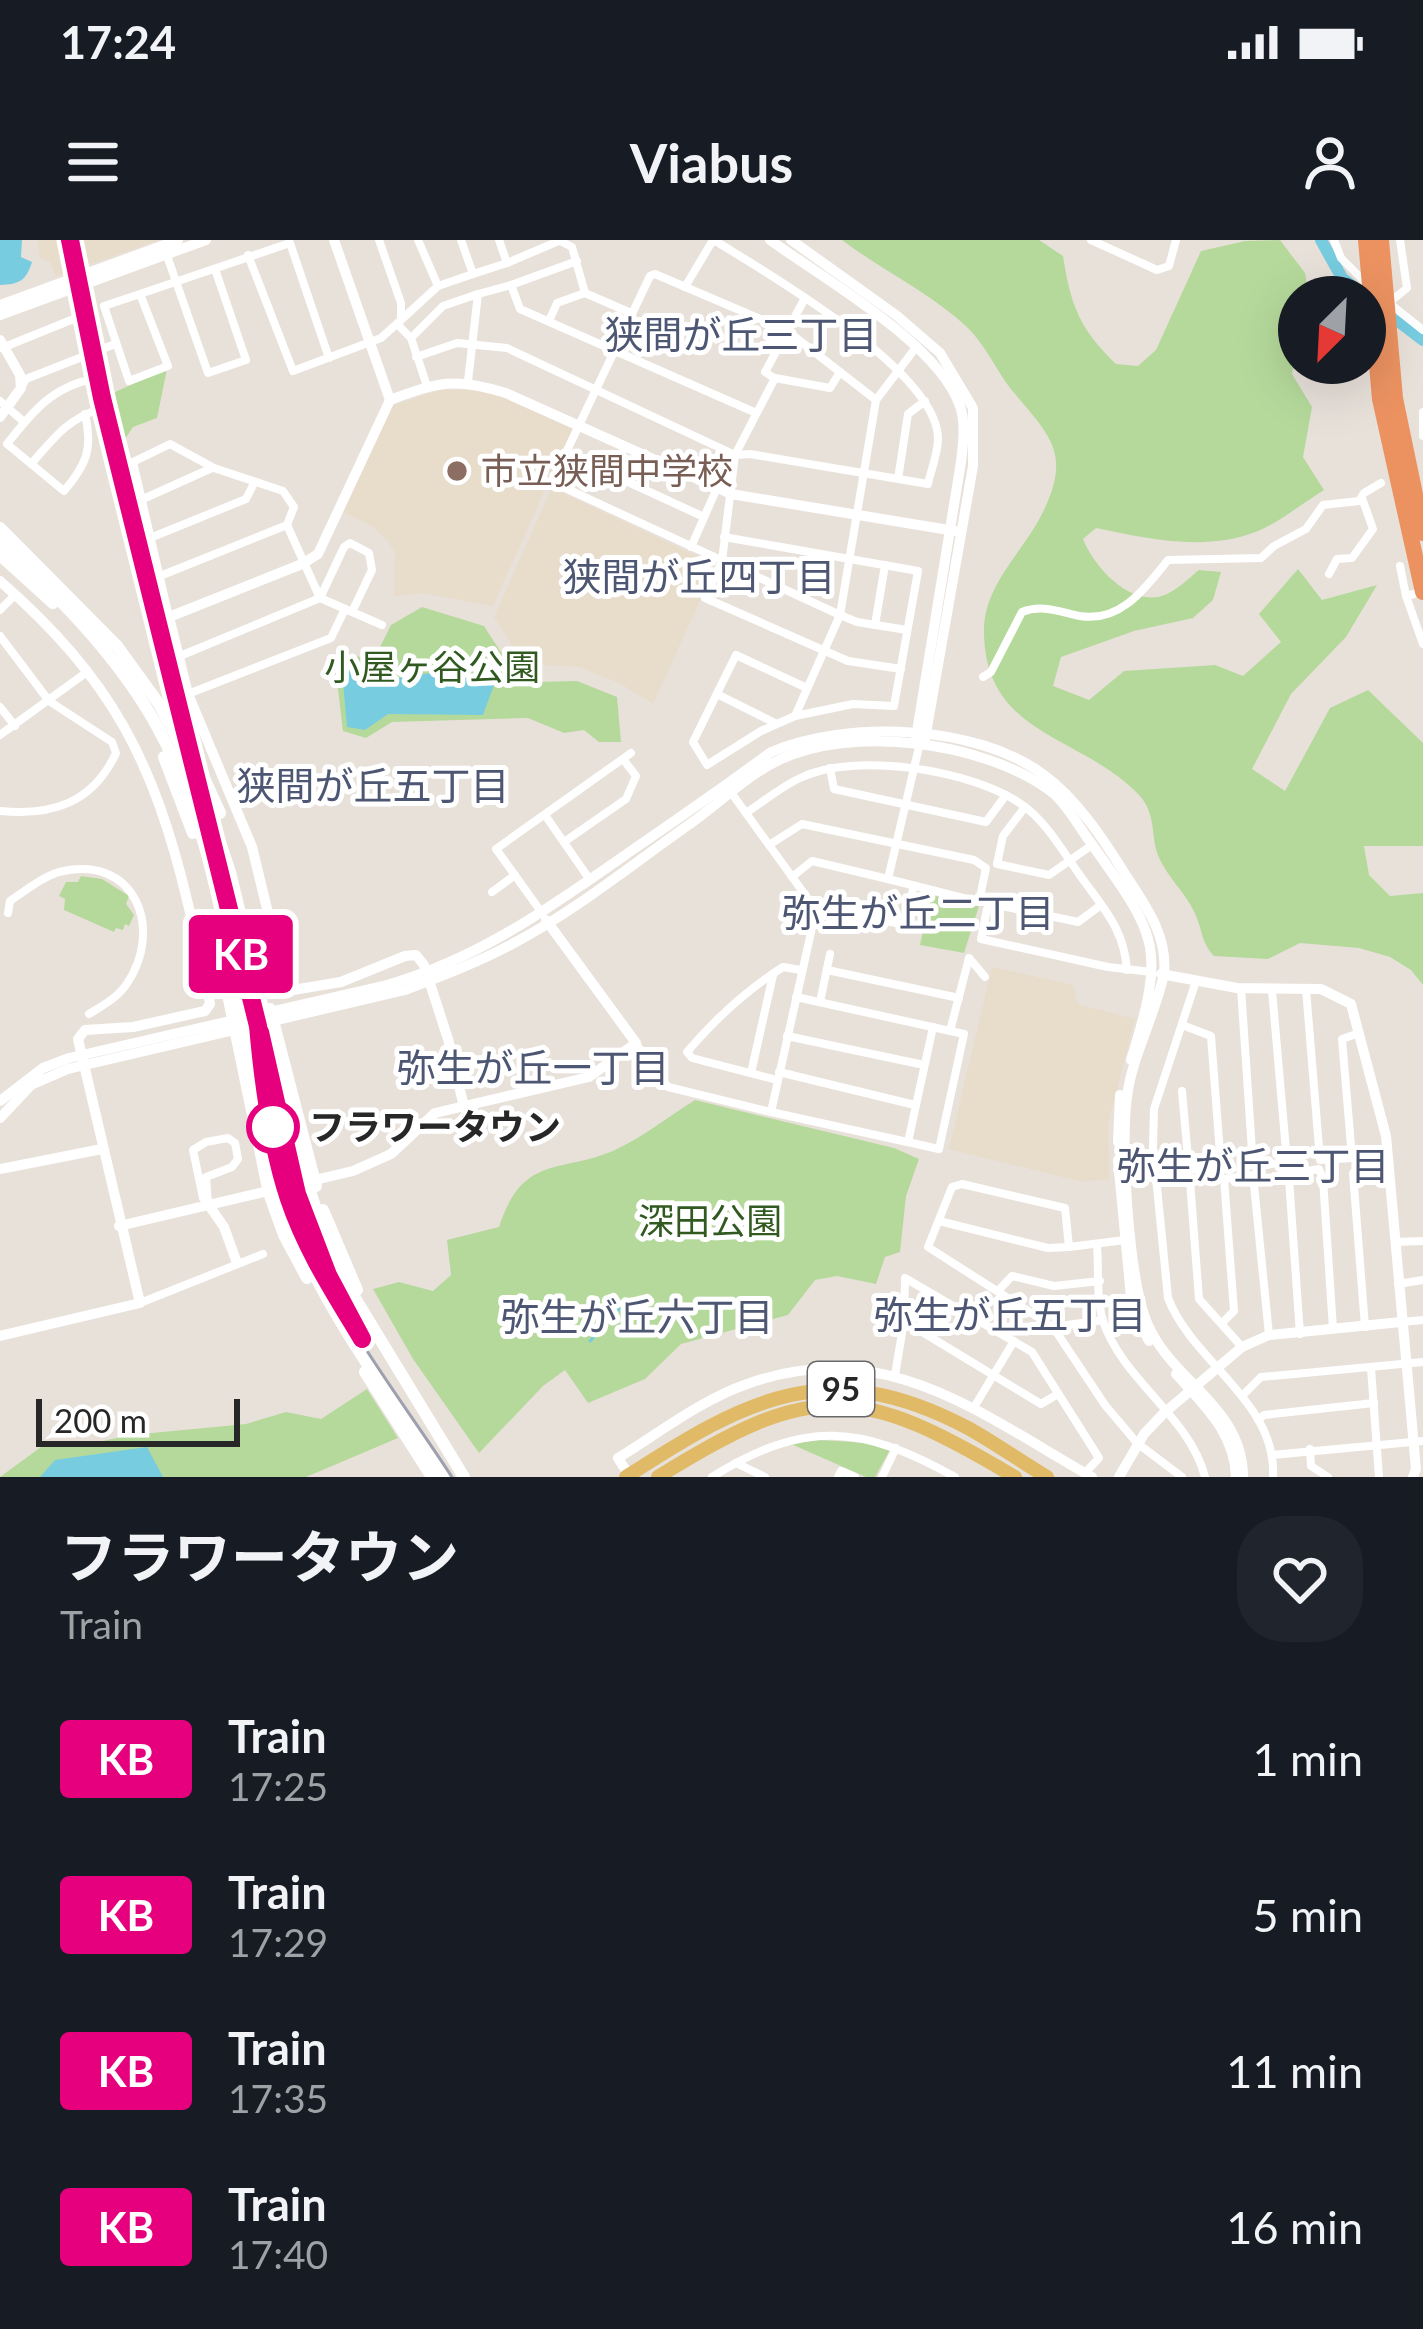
<!DOCTYPE html>
<meta charset="utf-8">
<style>
body{margin:0;font-family:Lato,"Noto Sans JP",sans-serif;background:#20242c;color:#f1f3f6;height:100vh;display:flex;flex-direction:column;font-size:45px;white-space:nowrap}
*{box-sizing:border-box;margin:0}
p{font-size:39px;color:#9ea1a6}
.icon{flex:none;width:66px;height:66px;fill:none;stroke:currentColor;stroke-width:2;stroke-linecap:round;stroke-linejoin:round}
.map{position:relative;height:1237px;overflow:hidden}
.side{display:flex;flex-direction:column;background:#171b24;flex:1}
.side>*{flex:none}
.badge{padding:0 24px;border-radius:9px;font-size:42px;line-height:78px}
.needle{width:78px;rotate:204deg}
.tools{position:absolute;left:1278px;top:36px;display:grid;gap:24px}
.tools a{display:grid;place-items:center;width:108px;height:108px;border-radius:50%;background:#171b24;box-shadow:0 12px 48px #0002;font-size:60px}
.scale{position:absolute;left:36px;bottom:30px;width:204px;box-sizing:border-box;padding-left:12px;border:6px solid #272727;border-top:0;font-size:33px;line-height:42px;white-space:nowrap;color:#272727;-webkit-text-stroke:9px #fff;paint-order:stroke}
.map>.badge{position:absolute;translate:-50% -50%;box-shadow:0 0 0 6px #fff}
.round{display:grid;place-items:center;flex:none;width:126px;height:126px;border-radius:48px;background:#20242c}
.headline{display:flex;align-items:center;justify-content:space-between;height:204px;padding:0 60px}
h1{font-size:57px;font-weight:700;line-height:90px}
ul{padding:0;list-style:none}
li{display:flex;align-items:center;gap:36px;height:156px;padding:0 60px}
li div{flex:1}
li b{display:block;font-size:45px}
li em{font-style:normal}
li .badge{min-width:132px;font-weight:700;text-align:center}
.status{display:flex;justify-content:space-between;align-items:center;height:84px;padding:0 60px;background:#171b24;direction:ltr}
.status svg{height:33px;fill:currentColor}
header{display:flex;justify-content:space-between;align-items:center;height:156px;padding:0 60px;background:#171b24;font-size:54px;font-weight:700}
.map>svg:first-child{display:block}
.education{fill:#e8dcca}
.green{fill:#b5d99b}
.water{fill:#77cce0}
.lines{fill:none;stroke-linecap:round;stroke-linejoin:round}
.stream{stroke:#77cce0;stroke-width:3}
.river{stroke:#77cce0;stroke-width:12}
.minor{stroke:#fff;stroke-width:8}
.tertiary{stroke:#fff;stroke-width:10}
.secondary{stroke:#fff;stroke-width:12}
.primary{stroke:#e0ba67;stroke-width:14}
.motorway{stroke:#ec9261;stroke-width:16}
.rail{stroke:#9da1af;stroke-width:3}
.line-casing{stroke:#fff;stroke-width:27}
.line{stroke:#e6007e;stroke-width:18}
.education-dot{fill:#8d6e63;stroke:#fff;stroke-width:4.5}
.stop-dot{fill:#fff;stroke:#e6007e;stroke-width:6}
.labels{text-anchor:middle;stroke-width:10;stroke-linejoin:round;paint-order:stroke}
.shield{fill:#fff;stroke:#686868;stroke-width:3}
.shield-label{font-size:33px;font-weight:bold;fill:#272727}
.education-label{font-size:36px;fill:#785e54;stroke:#fff;text-anchor:start}
.park-label{font-size:36px;fill:#315a20;stroke:#fff}
.stop-label{font-size:36px;font-weight:bold;fill:#272727;stroke:#fff;text-anchor:start}
.neighbourhood-label{font-size:39px;fill:#4d5672;stroke:#fff}
</style>
<div class="status"><b>17:24</b><svg viewBox="0 0 49 12"><path d="M0 12V9h3v3zM5 12V6h3v6zM10 12V3h3v9zM15 12V0h3v12zM26 1h20v11H26zM47 4h2v5h-2z"/></svg></div>
<header><svg class="icon" aria-label="menu" viewBox="0 0 24 24"><path d="M4 6h16M4 12h16M4 18h16"/></svg>Viabus<svg class="icon" aria-label="person" viewBox="0 0 24 24"><circle cx="12" cy="8" r="4"/><path d="M4 21q1-7 8-7t8 7"/></svg></header>
<div class="map">
<svg width="1423" height="1237" viewBox="0 0 1423 1237">
<rect width="100%" height="100%" fill="#e8e1da"/>
<g class="education">
<polygon points="37,0 159,0 56,36 50,22 40,18"/>
<polygon points="439,150 485,150 572,189 493,366 422,353 394,356 395,313 388,301 372,286 343,272 392,166"/>
<polygon points="552,248 716,325 653,464 621,444 580,427 529,424 519,416 494,377"/>
<polygon points="992,727 1073,745 1077,764 1135,779 1108,884 1109,940 1079,941 949,909"/>
</g>
<g class="green">
<path d="M842,0H1039L1063,16C1071,66 1079,88 1116,124L1138,126L1156,110L1201,11L1245,1L1280,0L1305,33L1309,57H1299V99L1292,134L1312,167L1303,217L1324,250C1303,263 1281,281 1258,291C1206,312 1149,299 1096,288L1083,299C1094,327 1132,370 1167,354C1178,349 1189,338 1199,330L1221,332L1213,360L1193,378L1134,391L1061,417L1053,446L1089,460L1124,431L1215,425L1243,436L1281,402L1259,374L1298,329L1322,360L1377,345L1346,397L1291,454L1252,529L1285,551L1330,468L1368,450L1423,503V606H1364L1369,635L1390,656L1423,653V745L1411,730L1390,717L1359,708L1300,703L1268,719L1214,716C1201,702 1203,692 1196,676C1187,652 1160,632 1155,605C1152,587 1153,570 1139,555C1082,495 987,497 984,395C982,346 1022,314 1042,274C1073,212 1049,195 1010,148C996,129 985,105 968,88C931,53 883,31 842,0Z"/>
<polygon points="167,129 157,178 133,187 123,202 115,152"/>
<polygon points="422,367 484,386 511,428 535,442 577,441 617,457 621,502 599,502 584,490 564,493 528,478 392,482 366,498 343,491 334,416 343,412 373,421 391,385"/>
<polygon points="81,636 102,639 129,656 126,664 134,675 129,686 125,684 123,690 116,688 114,692 64,670 65,659 59,656 66,642 78,642"/>
<polygon points="931,655 979,666 964,713 920,705"/>
<path d="M695,860L894,908L919,919L906,956L900,1012L885,1017L876,1044L837,1036L815,1040L788,1075L681,1104L645,1139L588,1163L565,1130L543,1146L479,1213L413,1119L373,1049L399,1042L433,1051L451,1035L447,1000L499,987C523,913 561,934 615,910C643,897 669,876 695,860Z"/>
<polygon points="367,1149 398,1198 306,1237 0,1237 41,1207 74,1207 131,1195 246,1184 286,1172 321,1179"/>
<polygon points="820,1200 868,1203 890,1210 875,1237 866,1237 791,1204"/>
</g>
<g class="water">
<path d="M0,0H22L21,17L32,22C26,41 20,44 0,45Z"/>
<polygon points="341,419 400,438 443,431 471,440 498,434 483,475 388,474 365,490 347,487"/>
<polygon points="147,1207 163,1237 40,1237 55,1220"/>
</g>
<g class="lines">
<path class="stream" d="M590,1101C599,1093 600,1082 608,1075C620,1065 635,1071 648,1062"/>
<polyline class="river" points="1321,0 1342,38 1423,100"/>
<g class="minor">
<polyline points="418,0 438,46 473,34 461,0"/>
<polyline points="499,0 507,23 561,0"/>
<path d="M714,0C768,34 938,131 938,199C938,213 931,230 928,244L750,214L735,215L775,138L830,148L840,132L876,160"/>
<polyline points="1091,0 1157,30 1169,26 1176,0"/>
<polyline points="1334,0 1341,18 1369,46"/>
<polyline points="562,2 572,7 585,53"/>
<polyline points="165,10 208,133 246,120 215,29"/>
<polyline points="248,15 293,131 381,98 401,80 401,63 379,0"/>
<polyline points="473,34 507,23"/>
<polyline points="511,45 577,21"/>
<polyline points="685,47 713,0"/>
<polyline points="140,54 290,3 329,118"/>
<polygon points="140,54 168,126 129,141 104,66"/>
<polyline points="1390,62 1407,48 1400,0"/>
<polyline points="1389,63 1423,90"/>
<polyline points="401,80 438,46"/>
<polyline points="549,81 557,63 585,53 631,73"/>
<polyline points="397,84 411,98 427,146"/>
<polyline points="411,98 443,66 478,54"/>
<polyline points="2,108 76,78 87,115"/>
<polyline points="416,117 457,103 507,108 735,215 722,321 705,358 848,421 901,429"/>
<polyline points="840,132 786,90 655,34 650,36 552,242 840,375 857,382 907,390"/>
<polyline points="774,138 765,132 805,58"/>
<polyline points="468,141 478,54 511,45 520,69 754,172"/>
<polyline points="21,148 26,139 115,104"/>
<polyline points="0,161 24,182"/>
<polyline points="1423,172 1423,196"/>
<polyline points="565,213 704,277"/>
<path d="M31,224C56,196 66,180 102,168L94,139C53,146 32,172 7,204L64,251C87,224 93,208 85,174"/>
<polyline points="898,239 908,174 925,161"/>
<polyline points="143,259 212,228"/>
<polyline points="724,297 918,331 894,466 853,464 795,476"/>
<polyline points="150,298 246,259 254,243"/>
<polyline points="691,307 717,248"/>
<polyline points="1400,326 1406,356"/>
<polyline points="1329,334 1337,319 1352,318 1373,289 1362,258"/>
<polyline points="160,336 287,285"/>
<polyline points="1414,354 1406,356 1423,404"/>
<polyline points="0,370 15,355"/>
<polyline points="169,377 133,222 170,204 214,228 283,251 294,267 287,285 320,358 382,385"/>
<polyline points="875,385 885,325"/>
<path d="M0,396L49,461L112,502L116,513C93,563 52,576 0,571"/>
<polyline points="180,416 320,358 344,307 350,303 369,313 372,330 352,372"/>
<path d="M983,437L991,432L1022,372C1042,364 1060,372 1080,376C1121,383 1146,347 1168,320L1261,318L1274,306L1306,289L1323,265L1359,261L1364,253L1381,243"/>
<polyline points="807,448 736,415 693,502 707,525 761,491 795,476 840,375 876,160 917,106"/>
<polyline points="188,454 331,398 345,369"/>
<polyline points="717,454 775,483"/>
<polyline points="0,467 15,486"/>
<polyline points="0,495 87,432"/>
<polyline points="830,528 834,549 986,582 1006,555"/>
<polyline points="1025,567 1003,596 997,624 1049,635 1092,605"/>
<path d="M746,573C764,561 781,547 800,538C855,511 972,530 1021,564C1046,581 1062,610 1079,634C1103,668 1124,688 1127,730"/>
<polyline points="545,575 590,640"/>
<polyline points="564,602 626,559 636,536 623,519"/>
<polyline points="769,605 802,584 974,620 986,628 979,662 888,639"/>
<polyline points="792,637 812,621 888,639 919,507"/>
<polyline points="492,652 515,635"/>
<polyline points="1101,665 1078,682 993,664 987,669 981,699 1108,727 1152,732"/>
<polyline points="816,670 903,684 914,646"/>
<path d="M8,673L10,661C25,651 42,637 59,632C135,613 165,689 126,745C117,758 102,766 89,774"/>
<polyline points="542,673 496,609 631,513"/>
<polyline points="970,719 985,737"/>
<polyline points="827,730 959,758"/>
<path d="M1196,741L1154,869L1153,907L1168,1058C1193,1123 1277,1161 1273,1237"/>
<polyline points="1241,748 1253,926 1287,922 1272,750"/>
<polyline points="1306,749 1320,920 1352,918 1342,799 1359,793"/>
<polyline points="820,762 830,714"/>
<polyline points="1182,785 1211,796 1221,927 1189,930 1182,851"/>
<polyline points="950,791 969,718"/>
<polyline points="787,796 924,825"/>
<polyline points="636,804 668,847 771,872 816,670 730,551"/>
<polyline points="779,832 915,865"/>
<polyline points="751,833 773,735"/>
<path d="M777,840L692,818L687,812C716,778 745,751 783,727L801,730"/>
<polyline points="771,872 939,909 964,794 796,757"/>
<polygon points="228,898 235,903 238,919 232,927 206,937 208,964 203,958 193,910 206,902"/>
<polyline points="908,902 933,787"/>
<polyline points="1156,942 1190,941 1199,1059 1242,1107"/>
<polyline points="939,981 1048,1008 1069,1007 1065,968 962,944 952,947 928,1007 1053,1087 1105,1165 1137,1203 1182,1237"/>
<polyline points="1395,1002 1423,1001"/>
<path d="M1097,1005C1099,1029 1096,1058 1103,1081C1123,1141 1190,1177 1205,1237"/>
<polyline points="1069,1007 1125,1000"/>
<polyline points="1398,1044 1423,1040"/>
<polyline points="998,1051 1012,1036 1054,1046 1100,1041"/>
<polyline points="140,1063 263,1014"/>
<polyline points="904,1081 1041,1164 1058,1154"/>
<polyline points="1401,1082 1423,1080"/>
<polyline points="1222,1083 1234,1071 1224,939 1253,935 1269,1095"/>
<polyline points="1053,1087 1103,1080"/>
<polyline points="1365,1087 1353,933 1361,925 1388,922"/>
<polyline points="1300,1094 1289,939 1295,933 1319,929 1323,939 1333,1089"/>
<polyline points="1371,1128 1379,1237"/>
<polyline points="895,1135 904,1081 905,1038 1032,1112 1099,1218 1085,1233"/>
<polyline points="1242,1156 1261,1137 1423,1122"/>
<polyline points="973,1169 1014,1101"/>
<polyline points="1258,1180 1264,1175 1374,1163"/>
<polyline points="1310,1209 1311,1226 1328,1237"/>
<polyline points="1272,1215 1423,1201"/>
<polyline points="736,1223 765,1237"/>
<path d="M712,1237C805,1179 862,1185 955,1237"/>
<polyline points="838,1237 841,1231 855,1237"/>
<polyline points="882,1237 896,1208"/>
</g>
<g class="tertiary">
<polyline points="334,0 390,160"/>
<path d="M770,0C824,39 938,103 960,166C966,183 963,205 961,222L916,498"/>
<polyline points="791,0 896,75 940,113 973,168 973,226 925,499"/>
<polyline points="0,65 178,0"/>
<polyline points="0,75 206,0"/>
<polyline points="0,100 20,135 21,148 0,177"/>
<path d="M0,341C112,439 154,521 188,664C196,697 205,730 210,764L205,771L133,787L85,790L78,799L140,1063L0,1096"/>
<polyline points="1161,734 1237,748 1321,749 1351,764 1386,896 1416,1229 1413,1237"/>
<path d="M0,861L43,828L69,818L387,745C478,719 551,667 628,613C676,580 724,547 771,512C847,480 976,484 1044,535C1077,559 1104,600 1125,634C1145,665 1168,695 1164,734C1155,776 1132,816 1127,857C1120,904 1129,1043 1148,1085C1173,1142 1243,1167 1243,1237"/>
<path d="M464,867L448,799L424,725L416,715L405,716L341,742L287,751L252,607L188,454L169,377L302,324L318,314L390,160C439,142 454,137 506,153L731,254L961,292"/>
<path d="M0,878L31,845L68,829L405,750C442,736 479,722 514,703C575,671 630,626 687,586C716,566 744,538 775,522C851,483 987,502 1053,553C1066,564 1076,582 1086,596C1156,695 1168,702 1131,820"/>
<polyline points="1118,902 1120,855"/>
<polyline points="1118,920 1132,1068 1149,1101"/>
<polyline points="0,929 102,909"/>
<polyline points="208,964 224,987 237,1023"/>
<polyline points="119,986 353,931 391,914 435,873 589,837 636,803 546,680"/>
<path d="M1176,1134C1204,1165 1235,1193 1236,1237"/>
<path d="M630,1237L618,1218C659,1193 701,1160 747,1144C884,1095 979,1173 1092,1237"/>
<polyline points="1119,1237 1144,1194 1164,1173 1242,1107 1269,1095 1401,1082"/>
</g>
<g class="secondary">
<polyline points="0,288 117,406 159,464 199,540 230,632 299,917 333,1022 464,1237"/>
<path d="M0,301C59,358 118,415 158,488C209,580 224,691 246,793C259,855 266,920 289,979C326,1072 388,1154 443,1237"/>
<polyline points="0,315 53,363"/>
<polyline points="184,494 220,573"/>
<polyline points="164,517 193,593"/>
<polyline points="212,677 269,953 284,995 307,1038"/>
<polyline points="270,769 316,946"/>
<polyline points="323,970 357,1050"/>
<polyline points="365,1132 432,1237"/>
</g>
<g class="primary">
<path d="M626,1237C748,1158 828,1114 968,1188C995,1203 1020,1221 1047,1237"/>
<path d="M658,1237C813,1140 859,1144 1015,1237"/>
</g>
<g class="motorway">
<polyline points="1366,0 1380,159 1423,352"/>
<polyline points="1381,0 1395,158 1423,293"/>
</g>
<g class="rail">
<polyline points="221,631 262,800"/>
<path d="M258,786C263,843 271,903 289,958C320,1056 396,1151 452,1237"/>
</g>
</g>
<g class="lines">
<defs>
<path id="line" d="M70,0L102,158L258,786C263,843 271,905 289,959C306,1010 335,1054 362,1099L328,1035L297,954L260,792"/>
</defs>
<use href="#line" class="line-casing"/>
<use href="#line" class="line"/>
</g>
<circle class="education-dot" cx="457" cy="231" r="12"/>
<circle class="stop-dot" cx="273" cy="887" r="24"/>
<g class="labels">
<rect class="shield" x="808" y="1122" width="66" height="54" rx="9"/>
<g class="shield-label">
<text x="841" y="1161">95</text>
</g>
<g class="education-label">
<text x="481" y="244">市立狭間中学校</text>
</g>
<g class="park-label">
<text x="432" y="440">小屋ヶ谷公園</text>
<text x="710" y="994">深田公園</text>
</g>
<g class="stop-label">
<text x="309" y="900">フラワータウン</text>
</g>
<g class="neighbourhood-label">
<text x="741" y="109">狭間が丘三丁目</text>
<text x="699" y="351">狭間が丘四丁目</text>
<text x="373" y="560">狭間が丘五丁目</text>
<text x="918" y="687">弥生が丘二丁目</text>
<text x="533" y="842">弥生が丘一丁目</text>
<text x="1253" y="940">弥生が丘三丁目</text>
<text x="1010" y="1089">弥生が丘五丁目</text>
<text x="637" y="1091">弥生が丘六丁目</text>
</g>
</g>
</svg>
<div class="tools">
<a><svg class="needle" viewBox="-14 -14 28 28"><path d="M0-13l5 13h-10z" fill="#e53935"/><path d="M0 13l5-13h-10z" fill="#9ea1a6"/></svg></a>
</div>
<div class="scale">200 m</div>
<b class="badge" style="left:241px;top:714px;background:#e6007e;color:#fff">KB</b>
</div>
<section class="side">
<div class="headline"><div><h1>フラワータウン</h1><p>Train</p></div><a class="round"><svg class="icon" aria-label="heart" viewBox="0 0 24 24"><path d="M12 20l-8-8c-3-5 5-10 8-4 3-6 11-1 8 4z"/></svg></a></div>
<ul>
<li><span class="badge" style="background:#e6007e;color:#fff">KB</span><div><b>Train</b><p>17:25</p></div><em>1 min</em></li>
<li><span class="badge" style="background:#e6007e;color:#fff">KB</span><div><b>Train</b><p>17:29</p></div><em>5 min</em></li>
<li><span class="badge" style="background:#e6007e;color:#fff">KB</span><div><b>Train</b><p>17:35</p></div><em>11 min</em></li>
<li><span class="badge" style="background:#e6007e;color:#fff">KB</span><div><b>Train</b><p>17:40</p></div><em>16 min</em></li>
</ul>
</section>
